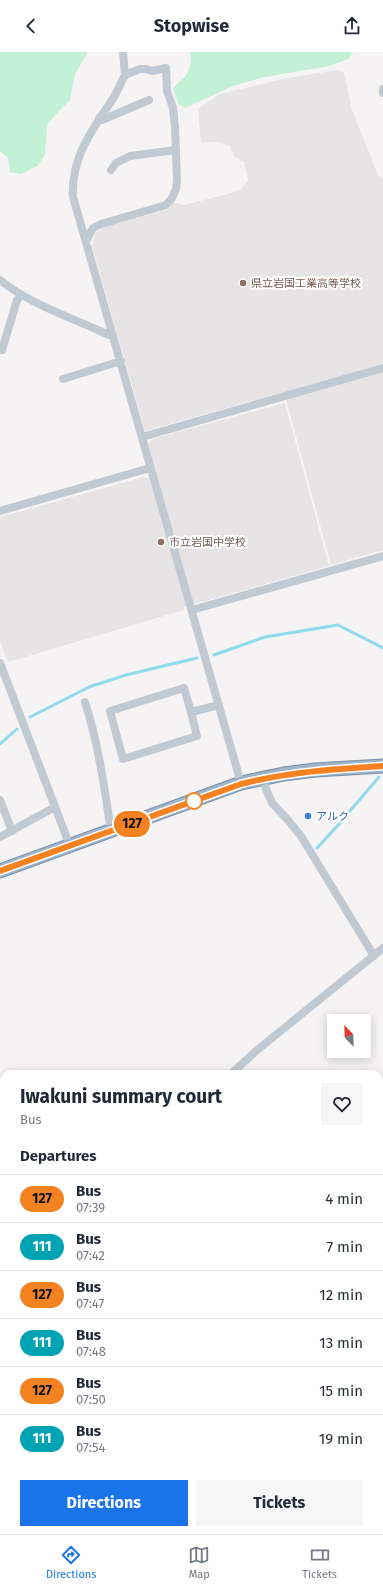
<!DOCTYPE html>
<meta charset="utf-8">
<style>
body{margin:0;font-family:"Fira Sans","Noto Sans JP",sans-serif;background:#f6f6f7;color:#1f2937;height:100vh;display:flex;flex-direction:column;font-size:15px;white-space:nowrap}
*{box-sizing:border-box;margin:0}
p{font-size:13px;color:#747a83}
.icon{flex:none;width:22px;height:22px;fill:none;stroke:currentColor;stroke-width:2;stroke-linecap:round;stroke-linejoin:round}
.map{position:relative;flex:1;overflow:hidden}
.details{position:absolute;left:0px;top:1018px;width:383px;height:464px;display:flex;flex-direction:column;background:#fff;border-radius:12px 12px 0 0;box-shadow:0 2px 10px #0003}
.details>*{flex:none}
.badge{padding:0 8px;border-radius:13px;font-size:14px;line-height:26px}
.needle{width:26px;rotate:337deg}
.controls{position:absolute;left:327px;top:962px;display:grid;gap:8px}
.controls a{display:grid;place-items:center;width:44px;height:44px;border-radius:0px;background:#fff;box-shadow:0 2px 10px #0003;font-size:20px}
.map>.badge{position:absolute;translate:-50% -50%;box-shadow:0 0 0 2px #fff}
h2{padding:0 20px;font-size:15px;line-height:36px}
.round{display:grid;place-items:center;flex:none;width:42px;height:42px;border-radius:0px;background:#f6f6f7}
.head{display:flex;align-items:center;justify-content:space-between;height:68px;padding:0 20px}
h1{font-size:19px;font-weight:700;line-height:30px}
.button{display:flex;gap:8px;margin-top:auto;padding:8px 20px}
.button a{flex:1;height:46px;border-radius:0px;background:#1a73e8;color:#fff;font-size:16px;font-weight:700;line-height:46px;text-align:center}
.button a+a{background:#f6f6f7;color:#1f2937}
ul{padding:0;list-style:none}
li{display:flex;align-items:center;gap:12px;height:48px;padding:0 20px;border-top:1px solid #e0e1e3}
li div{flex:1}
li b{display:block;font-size:15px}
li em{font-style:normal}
li .badge{min-width:44px;font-weight:700;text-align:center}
header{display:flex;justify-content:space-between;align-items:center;height:52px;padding:0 20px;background:#fff;font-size:18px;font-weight:700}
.tab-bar{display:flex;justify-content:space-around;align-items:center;height:56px;border-top:1px solid #e0e1e3;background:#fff;font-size:11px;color:#747a83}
.tab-bar a{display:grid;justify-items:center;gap:2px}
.tab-bar .current{color:#1a73e8}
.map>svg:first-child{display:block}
.education{fill:#e6e4e5}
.green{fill:#c3f1d5}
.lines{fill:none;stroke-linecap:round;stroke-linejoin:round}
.stream{stroke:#90daee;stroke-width:3}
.trunk-casing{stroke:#7690ad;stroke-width:15}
.minor{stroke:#c1cad2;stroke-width:8}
.trunk{stroke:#9fb4c9;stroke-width:13}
.rail-casing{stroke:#b5b8bd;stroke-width:4.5}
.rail{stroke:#fff;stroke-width:3;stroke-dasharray:9;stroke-linecap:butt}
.line-casing{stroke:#fff;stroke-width:9}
.line{stroke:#f58220;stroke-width:6}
.education-dot{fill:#8d6e63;stroke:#fff;stroke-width:1.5}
.stop-dot{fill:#fff;stroke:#f58220;stroke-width:2}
.shop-dot{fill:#3f7fe0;stroke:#fff;stroke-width:1.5}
.labels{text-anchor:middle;stroke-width:4;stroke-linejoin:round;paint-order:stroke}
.education-label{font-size:11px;fill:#785e54;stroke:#fff;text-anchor:start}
.shop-label{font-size:11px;fill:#366cbe;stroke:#fff;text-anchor:start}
</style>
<header><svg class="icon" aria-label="back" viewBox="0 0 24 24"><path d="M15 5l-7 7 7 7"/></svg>Stopwise<svg class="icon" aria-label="share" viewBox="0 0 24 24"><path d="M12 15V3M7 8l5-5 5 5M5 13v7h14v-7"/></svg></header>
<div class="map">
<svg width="383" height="1482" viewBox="0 0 383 1482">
<rect width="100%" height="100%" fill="#f5f3f3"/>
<g class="education">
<polygon points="338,18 344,21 352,58 378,123 383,127 383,498 331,513 284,340 145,379 92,194 95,182 103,175 169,157 173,150 184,153 232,141 241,137 248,129 244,110 234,104 230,94 220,90 201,90 198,57 220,42 287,26"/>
<polygon points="285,351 329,514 184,555 184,558 8,610 0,589 0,465 144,425 148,426 157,423 148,393 152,387"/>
</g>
<g class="green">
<polygon points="0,0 88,0 75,22 70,48 56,62 47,73 45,103 37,114 21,122 10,120 8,106 0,99"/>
<path d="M190,0H353L348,7L329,14L264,25L233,34L185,56L178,51L173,36C186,25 193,18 190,0Z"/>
</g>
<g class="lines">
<g class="stream">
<polyline points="214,603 265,585 338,573 383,596"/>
<polyline points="30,665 89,635 126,623 197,606"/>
<polyline points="0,692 17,677"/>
<polyline points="349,760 379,725"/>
<polyline points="317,796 341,770"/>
</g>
<defs>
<polyline id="trunk" points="0,819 241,731 284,722 315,718 383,714"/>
</defs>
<use href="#trunk" class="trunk-casing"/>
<g class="minor">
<polyline points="123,0 125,23"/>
<polyline points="383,37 383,41"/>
<polyline points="99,66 102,68 149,48"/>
<polyline points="111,118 116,111 130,104 176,98"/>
<path d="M86,189L93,176L101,172L166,153L172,146L176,137L177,128L175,75L173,56L167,39L166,16L152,19L146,17H140L125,23C121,30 118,38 114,45C93,78 71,103 73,145L241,731"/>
<path d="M0,228C31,253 73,266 109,283H113"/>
<polyline points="0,298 2,298 17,248 22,243"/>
<polyline points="63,327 121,309"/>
<polyline points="142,385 383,316"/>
<polyline points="0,459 150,416"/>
<polyline points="192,558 383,504"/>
<polyline points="0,611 70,794"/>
<path d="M85,650C99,694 104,734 111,779"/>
<polyline points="191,660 184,636 110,659 123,707 197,684 191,660 219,653"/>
<polyline points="264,726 266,737 272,751 287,767 301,784 374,904"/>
<polyline points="0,748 12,779"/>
<polyline points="0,785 55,755"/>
<polyline points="231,1022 256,999 383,896"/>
<polyline points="0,1184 4,1185"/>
<polyline points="379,1194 383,1193"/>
<polyline points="379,1251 383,1257"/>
<polyline points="0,1355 4,1355"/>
<polyline points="379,1360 383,1360"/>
<polyline points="379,1413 383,1411"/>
<polyline points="0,1424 4,1423"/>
<polyline points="36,1478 36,1482"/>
<polyline points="268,1478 269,1482"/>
<polyline points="233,1482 238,1478"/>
</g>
<use href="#trunk" class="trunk"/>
<defs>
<g id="rail">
<polyline points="379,1456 383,1455"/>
<polyline points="320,1482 330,1478"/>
</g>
</defs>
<use href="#rail" class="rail-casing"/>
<use href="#rail" class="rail"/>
</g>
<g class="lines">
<defs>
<path id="line" d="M0,819L241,732C288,720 335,717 383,714"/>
</defs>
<use href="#line" class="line-casing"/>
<use href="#line" class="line"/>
</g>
<g class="education-dot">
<circle cx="243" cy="231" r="4"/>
<circle cx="161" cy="490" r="4"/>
</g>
<circle class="stop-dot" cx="194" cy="749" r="8"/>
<circle class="shop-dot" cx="308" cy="764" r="4"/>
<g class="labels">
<g class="education-label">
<text x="251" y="235">県立岩国工業高等学校</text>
<text x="169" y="494">市立岩国中学校</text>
</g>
<g class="shop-label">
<text x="316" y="768">アルク</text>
</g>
</g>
</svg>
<div class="controls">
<a><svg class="needle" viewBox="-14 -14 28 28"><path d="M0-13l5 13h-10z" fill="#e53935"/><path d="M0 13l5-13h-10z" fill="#747a83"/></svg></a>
</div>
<b class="badge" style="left:132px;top:772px;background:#f58220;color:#111">127</b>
<section class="details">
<div class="head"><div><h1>Iwakuni summary court</h1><p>Bus</p></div><a class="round"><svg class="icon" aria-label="heart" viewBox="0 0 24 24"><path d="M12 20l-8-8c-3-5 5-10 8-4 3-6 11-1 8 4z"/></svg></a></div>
<h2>Departures</h2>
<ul>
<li><span class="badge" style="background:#f58220;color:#111">127</span><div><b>Bus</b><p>07:39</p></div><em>4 min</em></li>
<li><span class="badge" style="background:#00a3b4;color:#fff">111</span><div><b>Bus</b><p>07:42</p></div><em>7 min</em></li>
<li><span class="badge" style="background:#f58220;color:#111">127</span><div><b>Bus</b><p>07:47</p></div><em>12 min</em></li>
<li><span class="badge" style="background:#00a3b4;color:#fff">111</span><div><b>Bus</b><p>07:48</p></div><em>13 min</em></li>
<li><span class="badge" style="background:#f58220;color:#111">127</span><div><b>Bus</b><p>07:50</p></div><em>15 min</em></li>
<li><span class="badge" style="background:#00a3b4;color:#fff">111</span><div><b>Bus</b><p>07:54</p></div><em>19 min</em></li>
</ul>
<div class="button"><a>Directions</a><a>Tickets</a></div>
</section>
</div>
<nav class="tab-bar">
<a class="current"><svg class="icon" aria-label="directions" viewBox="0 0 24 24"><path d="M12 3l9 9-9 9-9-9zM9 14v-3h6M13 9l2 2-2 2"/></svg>Directions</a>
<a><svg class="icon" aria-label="map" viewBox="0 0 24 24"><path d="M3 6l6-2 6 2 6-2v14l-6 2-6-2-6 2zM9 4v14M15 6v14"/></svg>Map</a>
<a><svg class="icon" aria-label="tickets" viewBox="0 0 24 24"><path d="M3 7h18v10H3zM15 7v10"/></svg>Tickets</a>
</nav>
